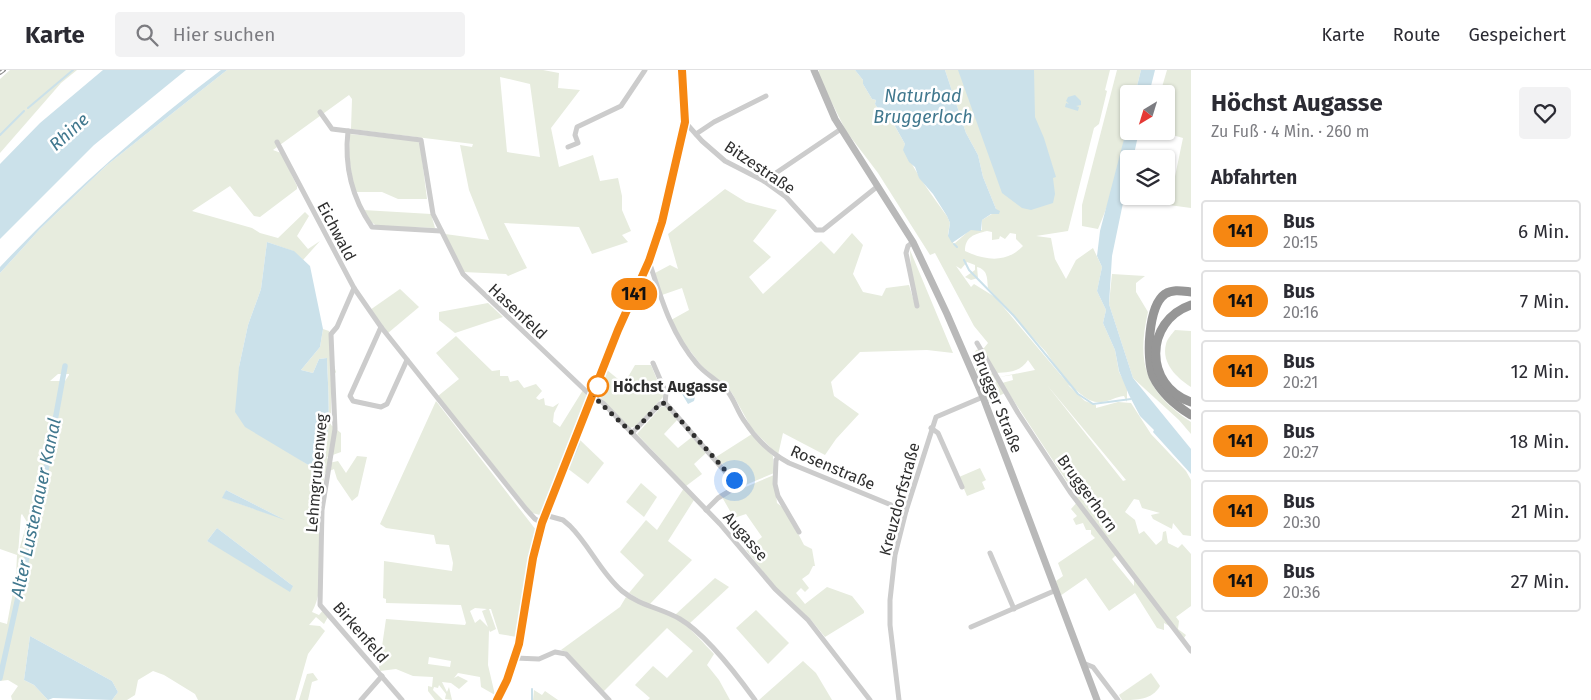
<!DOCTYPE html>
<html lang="de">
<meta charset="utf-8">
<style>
body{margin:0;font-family:"Fira Sans",sans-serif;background:#f2f2f3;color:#2b2b33;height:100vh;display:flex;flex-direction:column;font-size:19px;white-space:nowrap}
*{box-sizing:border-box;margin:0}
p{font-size:16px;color:#7c7c81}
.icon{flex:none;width:28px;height:28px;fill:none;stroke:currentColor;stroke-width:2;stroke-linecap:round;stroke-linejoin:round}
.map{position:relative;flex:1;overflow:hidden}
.drawer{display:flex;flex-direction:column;background:#fff;width:400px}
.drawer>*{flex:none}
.badge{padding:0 10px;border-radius:16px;font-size:18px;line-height:32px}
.needle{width:32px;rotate:218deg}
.controls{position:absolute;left:1120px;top:15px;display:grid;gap:10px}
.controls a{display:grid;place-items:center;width:55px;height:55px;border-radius:5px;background:#fff;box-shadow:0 1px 4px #0004;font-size:25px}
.you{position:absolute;width:25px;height:25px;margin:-12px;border:4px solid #fff;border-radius:50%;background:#1a73e8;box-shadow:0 0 0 8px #1a73e833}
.map>.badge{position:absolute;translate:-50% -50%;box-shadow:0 0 0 2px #fff}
h2{padding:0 20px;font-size:19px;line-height:45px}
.round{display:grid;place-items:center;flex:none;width:52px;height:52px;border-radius:5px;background:#f2f2f3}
.overview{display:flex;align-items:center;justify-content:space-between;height:85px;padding:0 20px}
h1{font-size:24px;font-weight:700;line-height:38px}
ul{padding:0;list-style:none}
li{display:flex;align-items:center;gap:15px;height:62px;margin:0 10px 8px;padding:0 10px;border:2px solid #e1e1e2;border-radius:5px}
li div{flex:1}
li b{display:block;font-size:19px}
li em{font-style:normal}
li .badge{min-width:55px;font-weight:700;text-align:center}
header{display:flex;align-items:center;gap:30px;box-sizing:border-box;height:70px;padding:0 25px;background:#fff;border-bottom:1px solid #e1e1e2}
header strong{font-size:24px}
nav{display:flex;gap:28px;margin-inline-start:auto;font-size:18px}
.search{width:350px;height:45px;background:#f2f2f3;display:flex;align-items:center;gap:12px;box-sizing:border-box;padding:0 18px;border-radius:5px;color:#7c7c81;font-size:19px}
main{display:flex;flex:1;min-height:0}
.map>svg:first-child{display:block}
.green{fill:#e7ecde;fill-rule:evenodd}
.water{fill:#cbe1ea}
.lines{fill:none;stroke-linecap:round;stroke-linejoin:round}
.stream{stroke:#cbe1ea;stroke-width:2}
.canal{stroke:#cbe1ea;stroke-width:5.5}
.street{stroke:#ccc;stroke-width:5}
.secondary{stroke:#b9b9b9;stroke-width:7}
.highway{stroke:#969696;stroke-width:9}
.rail-casing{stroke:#848484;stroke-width:4}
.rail{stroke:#fff;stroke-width:2;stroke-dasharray:5.5;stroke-linecap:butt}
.line-casing{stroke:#fff;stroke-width:11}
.line{stroke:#f68712;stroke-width:8}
.walk{stroke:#2f2f2f;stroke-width:5;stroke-dasharray:0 9}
.stop-dot{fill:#fff;stroke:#f68712;stroke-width:2.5}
.labels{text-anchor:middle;stroke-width:5;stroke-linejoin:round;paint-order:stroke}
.street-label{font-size:16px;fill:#2f2f2f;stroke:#fff}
.stop-label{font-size:16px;font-weight:bold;fill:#2f2f2f;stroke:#fff;text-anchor:start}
.water-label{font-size:18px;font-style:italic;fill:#41788e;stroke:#fff}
</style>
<header>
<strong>Karte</strong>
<div class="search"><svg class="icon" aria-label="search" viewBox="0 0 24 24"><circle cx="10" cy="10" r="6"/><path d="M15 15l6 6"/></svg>Hier suchen</div>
<nav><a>Karte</a><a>Route</a><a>Gespeichert</a></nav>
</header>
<main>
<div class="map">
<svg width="1191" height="630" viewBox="0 0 1191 630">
<rect width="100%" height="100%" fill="#fff"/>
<g class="green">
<polygon points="10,0 77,0 61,13 0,83 0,9"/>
<path d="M227,0H543L559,3L558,18L580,20L551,58L559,97L593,85L600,111L618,108L622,126V140L631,161L622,165L628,172L592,184L579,157L504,153L527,198L508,206L506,204L463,202L445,164L489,170L469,120L460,75L472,77L473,74L351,59L352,29L349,25L273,80L281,83L297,116V119L260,147L254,146L230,116L192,141L252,158L260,163L278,168L305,142L309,146L297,166L308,179L320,171L303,190L293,181L267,172L261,219L248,255L239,297L284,379L310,396L319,398C333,363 328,325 327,288L319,289L313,303L301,300L320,277L323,259L329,261L331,285L336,302L331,309V355L341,363V382L327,387L329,393L338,391L346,403L357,386L367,387L358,426L352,431L337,409L334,399L325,403C323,415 321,426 320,438C318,468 327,516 312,542L319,545L325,538L329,545L324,554L316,547L309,555L320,556L325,561L308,584L295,630H198L195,624L164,605L153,601L138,610L135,625L127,630H112L118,622L112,611L30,566L24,610L34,615L48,630H12L11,626L18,616L8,610L0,611V552L7,554L16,506L17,485L0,479V203L40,159L107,95ZM500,7L530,14L540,87L507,82ZM58,304H69V305L65,311H50ZM226,420L281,448L223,428ZM22,444L27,452L18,484L21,445ZM217,458L293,516L207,471Z"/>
<path d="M819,0H855L863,10V14L872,29L876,30L875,34L882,45H891L892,51L905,74C901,84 938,134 947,146L950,153L948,164L954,174L971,159L982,160V150L995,142L996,139L983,107L978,85L966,63L945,0H1110L1105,20L1107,21L1099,54L1094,58L1068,161L1036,166L1051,168L1055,189L1066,209L1076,190L1093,178L1102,197L1097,221L1106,240L1103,253L1115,280L1119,302L1127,317V332L1124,326C1115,327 1111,331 1102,332C1087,334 1079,320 1068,315L1085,331L1096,335V338L1118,332L1131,333L1151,364L1186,401L1191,410V466L1183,465L1173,453L1172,459L1153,449L1151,445L1160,443L1142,438L1139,430L1134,429L1125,442L1135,450L1139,464L1144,461L1156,475L1162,470L1163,462L1166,461L1168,473L1178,478L1182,474L1191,484V536L1176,547L1179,551L1178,559L1186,565L1182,571L1178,561L1164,553V560L1157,558L1135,523L1109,541L1086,508L1060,526L1056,511L1063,506L1058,493L1095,468L1091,464V460H1086L1083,453L1076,455L1073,449L1077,446L1071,439L1079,430L1002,313L1013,310L1012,305L999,307L1035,300L1028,290C1020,303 1007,302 993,303L1005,323L988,331L972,289L976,280L984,278L988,273L974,256L935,183L930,185L878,103L846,61L818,5ZM987,161L992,162V170L999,169L1000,166L1005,169L1010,163L1016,164V169L1023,176C1006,194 984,190 965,181C965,167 974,164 987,161ZM967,192L975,195V200L965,207L971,210L978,208L977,197C988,200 987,208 988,218L1046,282L1065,310L995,227L974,214L971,217L956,196L961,199ZM1047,315L1126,410L1123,411ZM1108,467L1134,507V516L1112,489L1116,485Z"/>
<path d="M1117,0H1141L1135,24H1129C1129,68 1116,118 1098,159L1082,156V135Z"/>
<polygon points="1167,0 1191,0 1191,138 1169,135 1183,68 1158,61 1166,61 1166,24 1160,24"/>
<polygon points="350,64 417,71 420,73 427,129 398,129 382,122 354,122 349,86"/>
<polygon points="725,119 746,132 777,140 753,171 771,187 749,207 763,224 821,171 834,184 852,163 863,175 853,204 863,222 882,226 886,218 909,215 916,238 919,238 911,201 910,180 953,283 927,280 860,282 831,312 834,326 859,344 836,369 825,385 783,363 778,385 752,359 732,323 701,295 681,269 671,250 689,240 682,218 662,225 655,203 670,195 678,199 668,164"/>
<polygon points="363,140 431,144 435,158 377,156 371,152"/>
<path d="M1112,204L1145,206L1136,213V222L1148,242C1136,294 1146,322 1191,352V364L1179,350L1133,308L1109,234Z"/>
<polygon points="400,219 419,237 388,263 370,240"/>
<polygon points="488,233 503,247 455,263 439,250 439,242"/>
<path d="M1175,260L1191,261V317C1177,308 1161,293 1166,274C1167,269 1172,264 1175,260Z"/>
<polygon points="456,266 492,301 500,300 500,306 508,306 510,312 518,310 524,318 536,314 542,321 536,328 539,330 544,328 545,335 553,337 559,333 554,343 553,352 560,357 583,320 589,328 546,434 540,445 532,443 438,326 459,309 436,283"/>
<polygon points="635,295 651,295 664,326 636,356 630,358 598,325 607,300 624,314"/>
<path d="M436,331L536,460L525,508L517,567L499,564L491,539H489L496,559L490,562L489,560L488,595L495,625L481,617L480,607L458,603L454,608L458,606L468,611L459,619L451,613L442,612L447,622L449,617L452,630L445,629L446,624L439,615L438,618L434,617L433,620L443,630H435L428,621V616L432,617L433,607L413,606L396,599L380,601L379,597L386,549L465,555L466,553L461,535L386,533V529L383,528L384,491L452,501L453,493L449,475L436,474L434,465L386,458L380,454ZM475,538L487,539L482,541L488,557L480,549L475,553L470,541ZM429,587L451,591L450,597L428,594Z"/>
<polygon points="665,336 677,350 664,364 678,378 692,367 707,382 694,394 702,404 686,416 637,364 661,337"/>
<polygon points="752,364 773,386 774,403 736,419 735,408 716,387"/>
<polygon points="580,370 604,393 588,414 567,398"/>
<polygon points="980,398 986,410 982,412 985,419 967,426 959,407"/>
<polygon points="774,405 777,433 786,440 804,475 812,479 815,496 813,496 809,504 802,509 809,518 805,522 801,518 796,523 805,534 827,517 852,526 864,541 864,543 825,567 811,550 776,518 746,480 762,467 746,444 734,448 722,427"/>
<polygon points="641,413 657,427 644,447 626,432"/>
<polygon points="684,418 694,430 668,471 692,490 649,535 629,523 644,505 620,482 646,450 657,460"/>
<polygon points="715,508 729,517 690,553 675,545"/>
<path d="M626,527C643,537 664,541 680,551C693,560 704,574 714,584L707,595L719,610L730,630H648L650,628L635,615L653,596L667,608L693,581L667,558L603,622L567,582L561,580L620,537Z"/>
<polygon points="756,540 789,573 768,594 736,558"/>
<polygon points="803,591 816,603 832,630 759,630"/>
<polygon points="313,603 318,610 312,612 308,630 299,630 307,604"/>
<path d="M1151,603L1160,616C1152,630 1137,630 1122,630L1119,625Z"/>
<polygon points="534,620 542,625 545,621 558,630 533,630"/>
</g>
<g class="water">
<polygon points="103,0 186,0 94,75 0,169 0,94 40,53"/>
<path d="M221,0H227L107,95L40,159L0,203V197C68,125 142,60 221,0Z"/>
<polygon points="855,0 945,0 966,63 978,85 983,107 996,139 1000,141 999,144 991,144 982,150 981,161 971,160 952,173 948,166 950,153 947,146 933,124 919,108 915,97 909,92 903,80 905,74 891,49 892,47 882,45 875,34 876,30 872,29 863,14 863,10"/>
<polygon points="958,0 1034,0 1035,47 1044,68 1056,107 1053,108 1055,124 1053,133 1031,140 1022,138 1002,123"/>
<polygon points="1141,0 1155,0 1149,24 1135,24"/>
<polygon points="1075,25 1081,31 1081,35 1076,36 1079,37 1078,41 1065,37 1066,33 1069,34 1066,31 1068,27"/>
<polygon points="1129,50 1129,61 1139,61 1133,89 1129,89 1129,104 1112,186 1109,234 1133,308 1191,379 1191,404 1153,362 1154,360 1140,346 1129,325 1119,301 1115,280 1103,253 1106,240 1097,221 1102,197 1097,186 1100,161"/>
<path d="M267,172L294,181L310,196L323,259L320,277L301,300L313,303L319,289L327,288C328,325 333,363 319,398L310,396L245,357L235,342L239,297L248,255L261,219Z"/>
<polygon points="687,320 695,327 694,331 688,334 682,324"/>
<polygon points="226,420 285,450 222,428"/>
<polygon points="217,458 293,516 290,522 207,471"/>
<polygon points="30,566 112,611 118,622 112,630 53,628 48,630 34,615 24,610"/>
</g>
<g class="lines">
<g class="stream">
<polyline points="28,38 73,0"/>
<polyline points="0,65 24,41"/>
<polyline points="954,174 957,177"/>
<polyline points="964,190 969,200 1014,246 1078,324 1093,334 1131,329"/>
<polyline points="568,398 579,374"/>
<polyline points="532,630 532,619"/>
</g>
<polyline class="canal" points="0,608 44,411 65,296"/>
<g class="street">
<polyline points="320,42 332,59 421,70 433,144 463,204 588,323 603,333 720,454 775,519 808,550 870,630"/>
<polyline points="685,52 702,71 725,91 764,111 786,127 816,160 823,160 878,116"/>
<path d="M348,61C344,96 352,128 372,157L441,161"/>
<polyline points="696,64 714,52 766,26"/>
<polyline points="277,72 354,218 381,257 526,439 535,449 542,453"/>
<polyline points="568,77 578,73 575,65 577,57 621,36 645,0"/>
<polyline points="764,111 841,59"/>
<polyline points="913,172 908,176 906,183 917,236"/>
<path d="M649,191C661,228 671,264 697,294C706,305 720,311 728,322C735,331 738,343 745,352C756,369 772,384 789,393L906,441"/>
<polyline points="354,218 337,257 331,264 335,359 322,440 320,535 402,630"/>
<polyline points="381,257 350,326 353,331 381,337 387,334 407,290"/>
<polyline points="977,273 1018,343 1070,422 1191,581"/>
<polyline points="653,293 666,323 665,333"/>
<polyline points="931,358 938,363 962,417"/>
<polyline points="632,363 660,334 665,333 669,337 735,413 733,419 718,428 706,440"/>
<polyline points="778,387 776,390 775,414 778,426 799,462"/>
<path d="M545,445L563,450L570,456C590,476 600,502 622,521C640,536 661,538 680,549C707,565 737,605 755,630"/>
<polyline points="990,483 1014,539"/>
<polyline points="971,557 1054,521"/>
<polyline points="515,588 539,589 555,582 566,584 609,630"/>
<polyline points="1083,593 1093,597 1118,630"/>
<polyline points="361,630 382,606"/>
<polyline points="497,630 507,610 519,574 533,488 542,453 619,261 649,191 662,152 685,52 682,0"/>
<polyline points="899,630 890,555 890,530 895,485 906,441 936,347 983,327"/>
</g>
<polyline class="secondary" points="814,0 835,49 913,172 947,244 983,327 1097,630"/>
<g class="highway">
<path d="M1191,222C1182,221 1173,219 1165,224C1148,236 1146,289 1153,306C1161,323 1175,335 1191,345"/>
<path d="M1191,235C1144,251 1144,316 1191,332"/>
</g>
<defs>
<polyline id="rail" points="0,3 4,0"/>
</defs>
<use href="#rail" class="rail-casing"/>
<use href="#rail" class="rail"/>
</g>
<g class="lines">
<defs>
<polyline id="line" points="497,630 507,610 519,574 533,488 542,453 618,260 649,191 662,152 685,52 682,0"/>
</defs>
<use href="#line" class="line-casing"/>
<use href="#line" class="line"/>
<polyline class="walk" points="598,316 594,327 632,363 660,334 665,333 734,410"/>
</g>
<circle class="stop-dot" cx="598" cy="316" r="10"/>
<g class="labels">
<g class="street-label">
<text transform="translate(760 97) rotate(34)" y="6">Bitzestraße</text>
<text transform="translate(337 161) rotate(62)" y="6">Eichwald</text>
<text transform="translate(518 241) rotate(43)" y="6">Hasenfeld</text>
<text transform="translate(998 332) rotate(68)" y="6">Brugger Straße</text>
<text transform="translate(833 397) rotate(23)" y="6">Rosenstraße</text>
<text transform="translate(316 403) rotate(-85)" y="6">Lehmgrubenweg</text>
<text transform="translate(1088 423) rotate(54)" y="6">Bruggerhorn</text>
<text transform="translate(899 429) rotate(-75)" y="6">Kreuzdorfstraße</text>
<text transform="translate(746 466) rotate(49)" y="6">Augasse</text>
<text transform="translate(361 562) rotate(49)" y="6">Birkenfeld</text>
</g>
<g class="stop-label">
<text x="613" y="322">Höchst Augasse</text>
</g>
<g class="water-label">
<text x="923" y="32">Naturbad<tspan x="923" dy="21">Bruggerloch</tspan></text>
<text transform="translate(69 62) rotate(-42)" y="6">Rhine</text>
<text transform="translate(36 438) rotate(-78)" y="6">Alter Lustenauer Kanal</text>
</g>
</g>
</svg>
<div class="controls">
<a><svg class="needle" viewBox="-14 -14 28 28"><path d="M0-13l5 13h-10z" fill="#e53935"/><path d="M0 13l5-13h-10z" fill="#7c7c81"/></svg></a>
<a><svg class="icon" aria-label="layers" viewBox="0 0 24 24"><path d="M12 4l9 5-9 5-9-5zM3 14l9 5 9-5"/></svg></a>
</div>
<div class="you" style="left:734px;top:410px"></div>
<b class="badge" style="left:634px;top:224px;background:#f68712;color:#111">141</b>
</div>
<section class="drawer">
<div class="overview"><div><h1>Höchst Augasse</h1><p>Zu Fuß · 4 Min. · 260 m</p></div><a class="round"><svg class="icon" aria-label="heart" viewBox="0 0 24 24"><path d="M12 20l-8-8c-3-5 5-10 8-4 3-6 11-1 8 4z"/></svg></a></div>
<h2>Abfahrten</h2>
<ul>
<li><span class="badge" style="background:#f68712;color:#111">141</span><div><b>Bus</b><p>20:15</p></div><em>6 Min.</em></li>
<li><span class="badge" style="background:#f68712;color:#111">141</span><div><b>Bus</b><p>20:16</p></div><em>7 Min.</em></li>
<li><span class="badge" style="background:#f68712;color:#111">141</span><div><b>Bus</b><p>20:21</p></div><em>12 Min.</em></li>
<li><span class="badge" style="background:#f68712;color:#111">141</span><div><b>Bus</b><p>20:27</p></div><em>18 Min.</em></li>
<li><span class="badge" style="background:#f68712;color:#111">141</span><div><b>Bus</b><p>20:30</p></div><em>21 Min.</em></li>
<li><span class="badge" style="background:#f68712;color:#111">141</span><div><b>Bus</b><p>20:36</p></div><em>27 Min.</em></li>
</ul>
</section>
</main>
